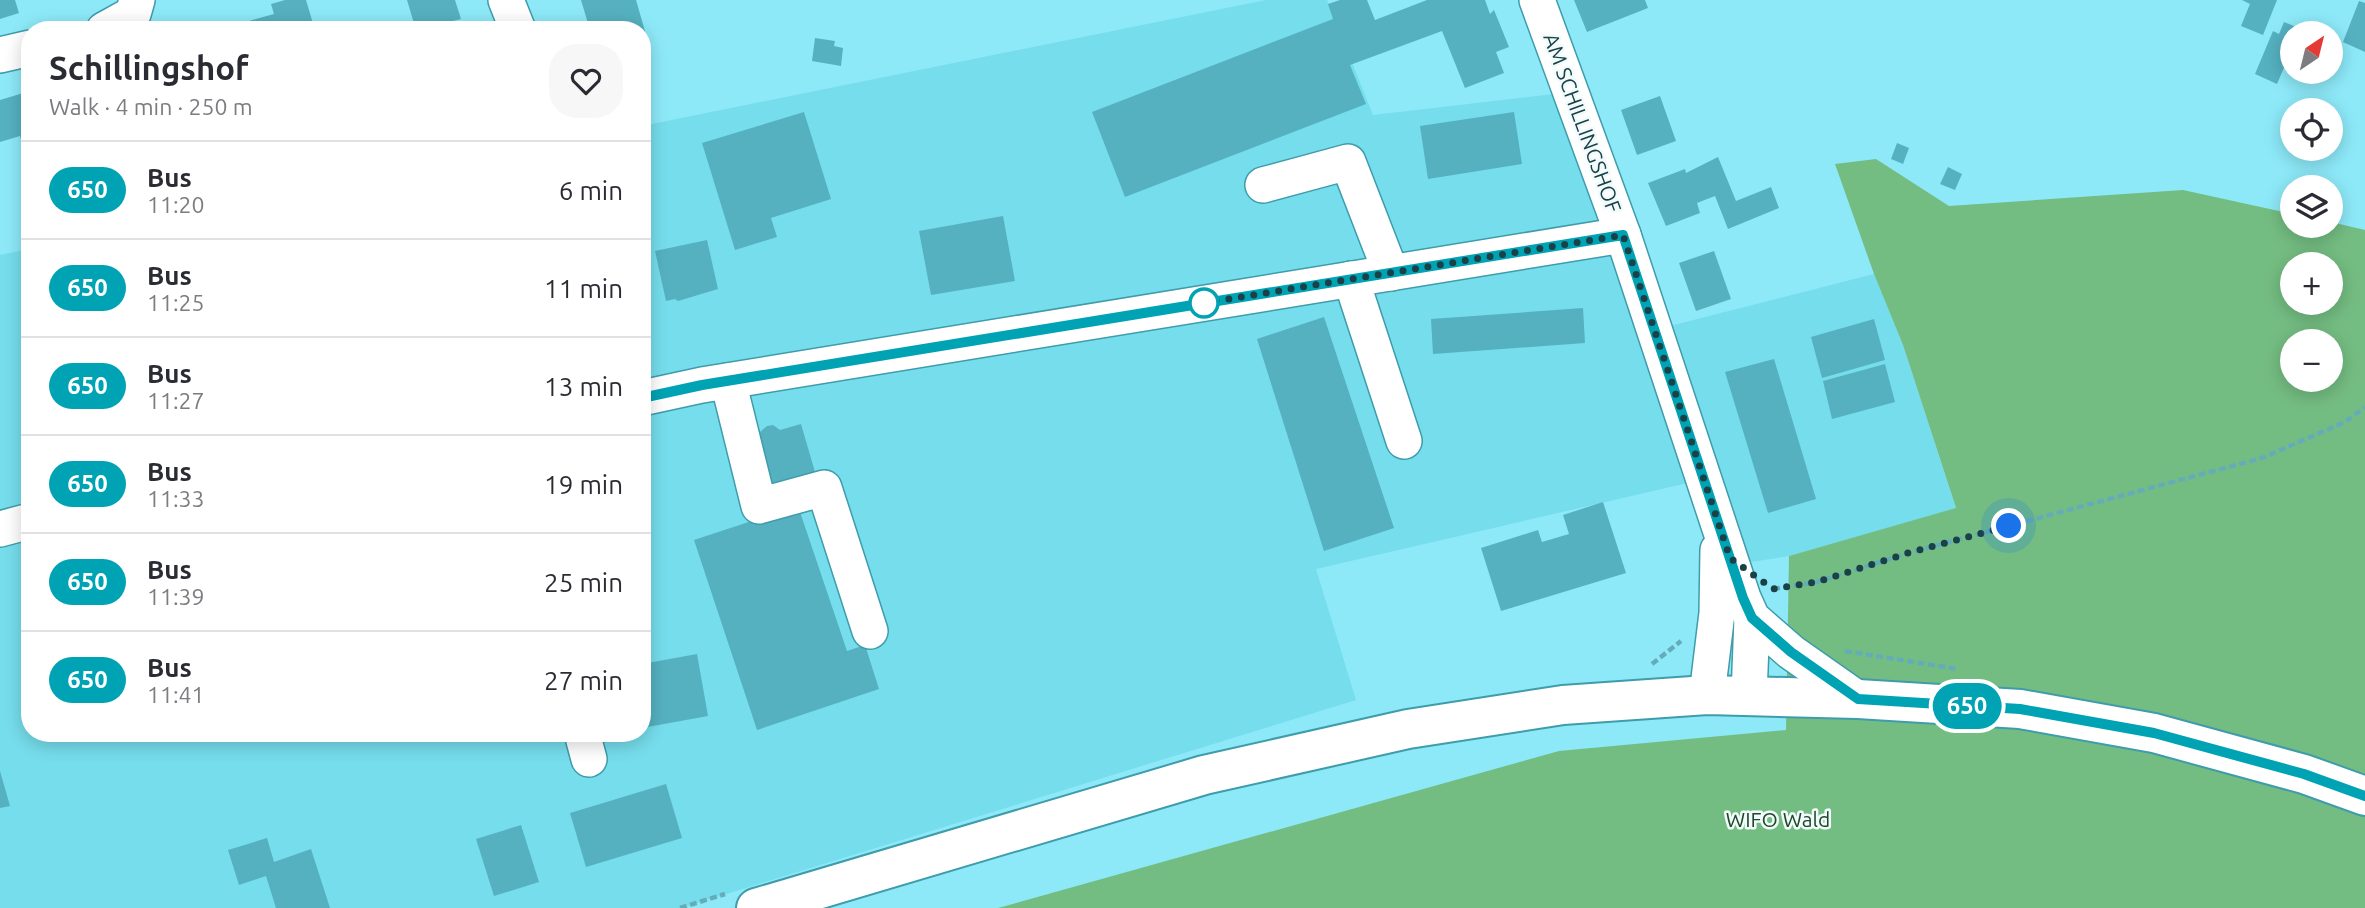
<!DOCTYPE html>
<meta charset="utf-8">
<style>
body{margin:0;font-family:Ubuntu,sans-serif;background:#f7f7f7;color:#2b2b33;height:100vh;display:flex;flex-direction:column;font-size:26px;white-space:nowrap}
*{box-sizing:border-box;margin:0}
p{font-size:23px;color:#7c7c81}
.icon{flex:none;width:38px;height:38px;fill:none;stroke:currentColor;stroke-width:2;stroke-linecap:round;stroke-linejoin:round}
.map{position:relative;flex:1;overflow:hidden}
.side{position:absolute;left:21px;top:21px;width:630px;height:721px;display:flex;flex-direction:column;background:#fff;border-radius:28px;box-shadow:0 4px 18px #0003}
.side>*{flex:none}
.badge{padding:0 14px;border-radius:23px;font-size:24px;line-height:46px}
.needle{width:46px;rotate:35deg}
.controls{position:absolute;left:2280px;top:21px;display:grid;gap:14px}
.controls a{display:grid;place-items:center;width:63px;height:63px;border-radius:50%;background:#fff;box-shadow:0 4px 18px #0003;font-size:35px}
.you{position:absolute;width:35px;height:35px;margin:-18px;border:5px solid #fff;border-radius:50%;background:#1a73e8;box-shadow:0 0 0 10px #1a73e833}
.map>.badge{position:absolute;translate:-50% -50%;box-shadow:0 0 0 4px #fff}
.round{display:grid;place-items:center;flex:none;width:74px;height:74px;border-radius:28px;background:#f7f7f7}
.overview{display:flex;align-items:center;justify-content:space-between;height:119px;padding:0 28px}
h1{font-size:33px;font-weight:700;line-height:52px}
ul{padding:0;list-style:none}
li{display:flex;align-items:center;gap:21px;height:98px;padding:0 28px;border-top:2px solid #e1e1e2}
li div{flex:1}
li b{display:block;font-size:26px}
li em{font-style:normal}
li .badge{min-width:77px;font-weight:700;text-align:center}
.map>svg:first-child{display:block}
.built{fill:#76ddec}
.green{fill:#74bd82;fill-rule:evenodd}
.building{fill:#55b1c0}
.lines{fill:none;stroke-linecap:round;stroke-linejoin:round}
.minor-casing{stroke:#3e9cab;stroke-width:38}
.major-casing{stroke:#3e9cab;stroke-width:42}
.path{stroke:#64adb8;stroke-width:4.5;stroke-dasharray:7 3.5;stroke-linecap:butt}
.minor{stroke:#fff;stroke-width:35}
.major{stroke:#fff;stroke-width:38}
.line-casing{stroke:#fff;stroke-width:16}
.line{stroke:#00a3b4;stroke-width:10}
.walk{stroke:#1a4147;stroke-width:7;stroke-dasharray:0 12.6}
.stop-dot{fill:#fff;stroke:#00a3b4;stroke-width:3.5}
.labels{text-anchor:middle;stroke-width:5;stroke-linejoin:round;paint-order:stroke}
.street-label{font-size:21px;fill:#1a4147;stroke:#f2fbfc}
.park-label{font-size:21px;fill:#1f4828;stroke:#f2fbfc}
</style>
<div class="map">
<svg width="2365" height="908" viewBox="0 0 2365 908">
<rect width="100%" height="100%" fill="#8de9f8"/>
<polygon class="built" points="1266,0 1327,0 1373,115 1579,91 1662,328 1874,274 1903,345 1956,509 1789,556 1706,569 1710,531 1692,482 1316,569 1356,700 681,908 0,908 0,255 30,249 30,733 642,733 642,126"/>
<path class="green" d="M1876,159L1949,206L2183,190L2292,214V226H2331V222L2365,230V908H998L1559,751L1786,730L1789,556L1956,508L1903,345L1874,274L1835,164ZM2292,264H2331V303H2292ZM2292,341H2331V380H2292Z"/>
<g class="building">
<polygon points="0,0 15,0 19,13 0,19"/>
<polygon points="285,0 306,0 315,30 252,30 249,21 274,14 271,4"/>
<polygon points="407,0 455,0 461,19 416,30"/>
<polygon points="581,0 636,0 651,52 642,54 642,30 590,30"/>
<polygon points="1340,0 1367,0 1375,20 1427,0 1485,0 1490,14 1494,10 1509,47 1496,52 1504,73 1465,88 1442,31 1350,65 1366,104 1125,197 1092,112 1333,19 1328,4"/>
<polygon points="1574,0 1645,0 1648,8 1587,32"/>
<polygon points="2242,0 2277,0 2263,35 2241,26 2250,4"/>
<polygon points="2359,1 2365,3 2365,52 2343,42"/>
<polygon points="2284,22 2311,33 2292,33 2292,58 2289,56 2277,84 2255,74 2273,31 2279,34"/>
<polygon points="815,38 835,41 834,46 843,48 841,66 812,61"/>
<polygon points="30,91 30,168 29,168 20,136 0,142 0,100"/>
<polygon points="1660,96 1676,141 1637,155 1621,110"/>
<polygon points="804,112 831,199 771,218 777,237 735,250 702,143"/>
<polygon points="1514,112 1522,164 1428,179 1420,126"/>
<polygon points="1897,143 1909,148 1903,164 1891,159"/>
<polygon points="1718,157 1736,201 1771,187 1779,208 1728,229 1715,196 1697,203 1700,213 1666,226 1648,183 1685,169 1686,173"/>
<polygon points="1948,167 1962,174 1955,190 1940,184"/>
<polygon points="1003,216 1015,281 931,295 919,231"/>
<polygon points="707,240 718,289 678,301 675,299 666,301 655,251"/>
<polygon points="1714,251 1731,299 1696,311 1679,263"/>
<polygon points="1583,308 1585,343 1433,354 1431,319"/>
<polygon points="1324,317 1394,528 1324,551 1257,339"/>
<polygon points="1874,319 1885,360 1822,378 1811,337"/>
<polygon points="1774,359 1816,499 1768,513 1725,372"/>
<polygon points="1885,364 1895,402 1832,419 1823,381"/>
<polygon points="801,424 817,479 766,495 760,432 767,426 773,425 780,430"/>
<polygon points="1603,502 1626,573 1501,611 1481,548 1538,530 1542,542 1569,534 1563,515"/>
<polygon points="798,506 847,651 865,645 879,689 757,730 694,540"/>
<polygon points="697,654 708,716 642,728 642,664"/>
<polygon points="0,771 10,806 0,808"/>
<polygon points="666,784 682,838 586,867 570,813"/>
<polygon points="521,825 539,882 494,896 476,839"/>
<polygon points="267,838 274,862 311,849 330,908 276,908 266,876 239,885 228,850"/>
</g>
<g class="lines">
<defs>
<g id="minor">
<polyline points="506,0 518,30"/>
<polyline points="1537,0 1623,235 1743,598 1752,618 1791,652 1858,699"/>
<polyline points="104,30 133,14 137,0"/>
<polyline points="0,55 30,48"/>
<polyline points="1263,185 1348,162 1391,273"/>
<polyline points="1351,279 1404,441"/>
<polyline points="728,381 759,506 824,488 870,631"/>
<polyline points="642,398 702,385 1623,235"/>
<polyline points="0,529 30,521"/>
<polyline points="1707,695 1717,613 1718,550"/>
<polyline points="1749,696 1752,618"/>
<polyline points="582,733 589,759"/>
</g>
<polyline id="major" points="756,908 1204,775 1408,729 1563,705 1707,695 1858,699 2020,709 2154,733 2304,774 2365,796"/>
</defs>
<use href="#minor" class="minor-casing"/>
<use href="#major" class="major-casing"/>
<g class="path">
<polyline points="1773,589 1817,582 1908,553 2262,458 2345,422 2365,407"/>
<polyline points="1845,651 1958,669"/>
<polyline points="1652,664 1681,641"/>
<polyline points="680,908 725,894"/>
</g>
<use href="#minor" class="minor"/>
<use href="#major" class="major"/>
</g>
<g class="lines">
<defs>
<polyline id="line" points="642,398 702,385 1623,235 1743,598 1752,618 1791,652 1858,699 2020,709 2154,733 2304,774 2365,796"/>
</defs>
<use href="#line" class="line-casing"/>
<use href="#line" class="line"/>
<polyline class="walk" points="1204,303 1623,235 1730,558 1773,589 1817,582 1908,553 2009,526"/>
</g>
<circle class="stop-dot" cx="1204" cy="303" r="14"/>
<g class="labels">
<g class="street-label">
<text transform="translate(1582 123) rotate(70)" y="7">AM SCHILLINGSHOF</text>
</g>
<g class="park-label">
<text x="1778" y="827">WIFO Wald</text>
</g>
</g>
</svg>
<div class="controls">
<a><svg class="needle" viewBox="-14 -14 28 28"><path d="M0-13l5 13h-10z" fill="#e53935"/><path d="M0 13l5-13h-10z" fill="#7c7c81"/></svg></a>
<a><svg class="icon" aria-label="locate" viewBox="0 0 24 24"><circle cx="12" cy="12" r="6"/><path d="M12 2v4M12 18v4M2 12h4M18 12h4"/></svg></a>
<a><svg class="icon" aria-label="layers" viewBox="0 0 24 24"><path d="M12 4l9 5-9 5-9-5zM3 14l9 5 9-5"/></svg></a>
<a>+</a>
<a>−</a>
</div>
<div class="you" style="left:2009px;top:526px"></div>
<b class="badge" style="left:1967px;top:706px;background:#00a3b4;color:#fff">650</b>
<section class="side">
<div class="overview"><div><h1>Schillingshof</h1><p>Walk · 4 min · 250 m</p></div><a class="round"><svg class="icon" aria-label="heart" viewBox="0 0 24 24"><path d="M12 20l-8-8c-3-5 5-10 8-4 3-6 11-1 8 4z"/></svg></a></div>
<ul>
<li><span class="badge" style="background:#00a3b4;color:#fff">650</span><div><b>Bus</b><p>11:20</p></div><em>6 min</em></li>
<li><span class="badge" style="background:#00a3b4;color:#fff">650</span><div><b>Bus</b><p>11:25</p></div><em>11 min</em></li>
<li><span class="badge" style="background:#00a3b4;color:#fff">650</span><div><b>Bus</b><p>11:27</p></div><em>13 min</em></li>
<li><span class="badge" style="background:#00a3b4;color:#fff">650</span><div><b>Bus</b><p>11:33</p></div><em>19 min</em></li>
<li><span class="badge" style="background:#00a3b4;color:#fff">650</span><div><b>Bus</b><p>11:39</p></div><em>25 min</em></li>
<li><span class="badge" style="background:#00a3b4;color:#fff">650</span><div><b>Bus</b><p>11:41</p></div><em>27 min</em></li>
</ul>
</section>
</div>
